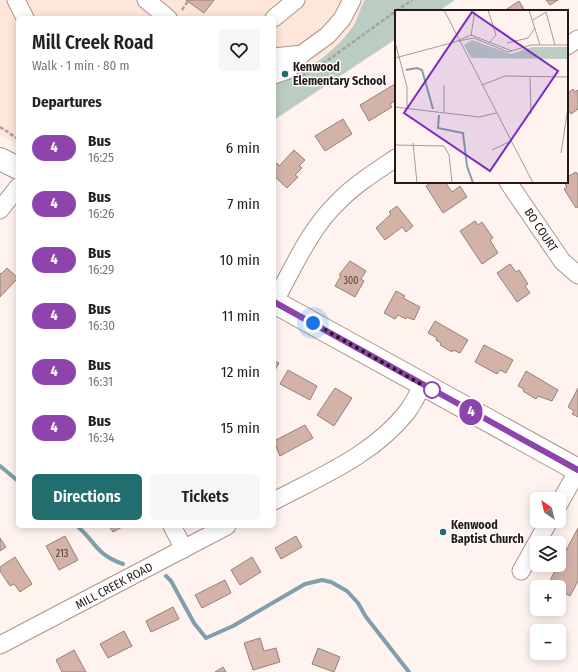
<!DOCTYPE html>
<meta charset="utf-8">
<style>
body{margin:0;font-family:"Fira Sans Condensed",sans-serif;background:#f6f6f6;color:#222;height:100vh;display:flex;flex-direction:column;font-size:15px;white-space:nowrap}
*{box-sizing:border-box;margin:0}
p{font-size:13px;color:#767676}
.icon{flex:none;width:22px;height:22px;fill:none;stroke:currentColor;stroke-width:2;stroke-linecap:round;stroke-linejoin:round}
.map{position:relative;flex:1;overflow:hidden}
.side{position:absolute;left:16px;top:16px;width:260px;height:512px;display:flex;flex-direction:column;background:#fff;border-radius:6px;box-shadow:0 2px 10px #0003}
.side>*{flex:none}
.badge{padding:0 8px;border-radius:13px;font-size:14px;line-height:26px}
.needle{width:26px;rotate:326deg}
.fabs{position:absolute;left:530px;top:492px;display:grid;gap:8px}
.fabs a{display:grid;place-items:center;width:36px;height:36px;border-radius:6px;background:#fff;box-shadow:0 2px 10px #0003;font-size:20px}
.you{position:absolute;width:20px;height:20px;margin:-10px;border:3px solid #fff;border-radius:50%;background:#1a73e8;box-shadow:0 0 0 6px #1a73e833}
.map>.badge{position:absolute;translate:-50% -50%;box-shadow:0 0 0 2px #fff}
h2{padding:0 16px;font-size:15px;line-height:36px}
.round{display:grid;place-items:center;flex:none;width:42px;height:42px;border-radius:6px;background:#f6f6f6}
.head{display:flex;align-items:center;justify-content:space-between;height:68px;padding:0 16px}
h1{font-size:19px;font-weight:600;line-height:30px}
.action{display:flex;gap:8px;margin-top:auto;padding:8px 16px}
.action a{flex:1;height:46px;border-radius:6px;background:#226e6f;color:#fff;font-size:16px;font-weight:600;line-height:46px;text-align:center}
.action a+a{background:#f6f6f6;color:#222}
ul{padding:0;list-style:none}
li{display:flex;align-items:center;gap:12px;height:56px;padding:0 16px}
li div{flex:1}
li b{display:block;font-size:15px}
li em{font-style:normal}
li .badge{min-width:44px;font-weight:700;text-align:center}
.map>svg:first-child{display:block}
.education{fill:#fee6db}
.green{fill:#bbcdc3}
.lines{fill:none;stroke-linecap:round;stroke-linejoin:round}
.stream{stroke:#809ead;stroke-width:4}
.building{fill:#d3b3a8;stroke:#978077}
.minor-casing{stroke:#ad948b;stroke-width:19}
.major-casing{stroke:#ad948b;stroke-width:24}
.path{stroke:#aaa09c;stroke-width:2.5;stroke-dasharray:4 2;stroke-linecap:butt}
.minor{stroke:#fff;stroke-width:17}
.major{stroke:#fff;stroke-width:22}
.line-casing{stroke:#fff;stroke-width:9}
.line{stroke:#8e44ad;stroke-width:6}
.walk{stroke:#231916;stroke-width:4;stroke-dasharray:0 7.2}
.poi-dot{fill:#226e6f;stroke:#fff;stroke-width:1.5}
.stop-dot{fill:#fff;stroke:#8e44ad;stroke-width:2}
.labels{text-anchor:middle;stroke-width:3;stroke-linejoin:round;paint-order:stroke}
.number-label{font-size:10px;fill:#4f403a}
.poi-label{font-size:12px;font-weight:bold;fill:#231916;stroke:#fff;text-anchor:start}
.street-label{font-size:12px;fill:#231916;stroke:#fff}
.inset-river{fill:none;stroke:#809ead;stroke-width:2}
.inset-road{fill:none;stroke:#a69c98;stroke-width:1}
.view{fill:#7b2cbf;fill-opacity:0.15;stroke:#7b2cbf;stroke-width:2}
.inset-edge{fill:none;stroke:#231916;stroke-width:2}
</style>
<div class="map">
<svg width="578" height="672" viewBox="0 0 578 672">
<rect width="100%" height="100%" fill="#fef3ef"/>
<polygon class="education" points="0,0 365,0 355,23 339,43 308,68 283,80 274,82 274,18 18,18 18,145 0,135"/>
<path class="green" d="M365,0H455L439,11H396V39L274,120V82C303,76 340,48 355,23C359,16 360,7 365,0Z"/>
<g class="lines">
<g class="stream">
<polyline points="0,466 18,481"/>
<path d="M77,526C97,543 95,554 123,564"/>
<polyline points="166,576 171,581 194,623 206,638 233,626 305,584 322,580 331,582 347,591 358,603 366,617 409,672"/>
</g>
</g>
<g class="building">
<polygon points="186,0 214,0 204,13"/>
<polygon points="546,0 558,0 550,5"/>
<polygon points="519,1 525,11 504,11"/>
<polygon points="395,84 396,100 390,104 392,107 369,121 360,105"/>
<polygon points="573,89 575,92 578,90 578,109 571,114 567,109 567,94"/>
<polygon points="343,119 352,134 325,151 315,136"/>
<polygon points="294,150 305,160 299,166 302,168 295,175 298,177 287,188 274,176 274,166 277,163 279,166"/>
<polygon points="576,172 578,175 578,207 576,208 564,189 567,187 564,182 567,182 567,177"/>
<polygon points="432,182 445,182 452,192 460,186 467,197 443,213 426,186"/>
<polygon points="397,206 413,226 406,232 402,227 385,240 376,228 391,214 389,212"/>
<polygon points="475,221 478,225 482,222 493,238 490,240 498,253 482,264 460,231"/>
<polygon points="350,261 366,271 361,279 364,281 355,297 335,286 341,276 339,275"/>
<polygon points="510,264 516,272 519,270 528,284 525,286 530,293 517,302 497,273"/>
<polygon points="7,268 18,278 0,297 0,273 1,274"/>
<polygon points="396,291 405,296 403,298 420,307 414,320 407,317 406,319 398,315 395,319 384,313"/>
<polygon points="435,321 468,340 460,353 453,350 452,352 440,345 441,343 436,340 437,338 428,333"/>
<polygon points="484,345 513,360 506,373 500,370 497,374 475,362"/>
<polygon points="274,361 279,363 274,372"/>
<polygon points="288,370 317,386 310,400 280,384"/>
<polygon points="526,371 558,390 552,401 538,396 536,399 523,391 524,389 518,386"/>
<polygon points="335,388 352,398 334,426 317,415"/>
<polygon points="578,388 578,417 572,414 574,411 568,407"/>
<polygon points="305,425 313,438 280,456 274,441"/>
<polygon points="109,526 124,526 113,532"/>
<polygon points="578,528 578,581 570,596 559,590 559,587 554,587 548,584"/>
<polygon points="65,536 78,560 59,570 46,546"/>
<polygon points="296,536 302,547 281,559 275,548"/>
<polygon points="0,538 6,547 0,551"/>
<polygon points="15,557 32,584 20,592 14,584 10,586 0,571 0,567"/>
<polygon points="252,557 261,572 240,585 231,570"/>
<polygon points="225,580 231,593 202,608 195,595"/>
<polygon points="173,607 179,619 151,632 146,621"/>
<polygon points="124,631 132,646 108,658 100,644"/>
<polygon points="260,638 264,651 276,648 280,662 253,670 244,643"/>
<polygon points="318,648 340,657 334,672 312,664"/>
<polygon points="74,650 86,672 62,672 56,660"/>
<polygon points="223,667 226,672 215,672"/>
</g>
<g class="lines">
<defs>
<g id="minor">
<polyline points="16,0 25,18"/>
<polyline points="146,0 168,18"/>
<polyline points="274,18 296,0"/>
<polyline points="567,46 578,39"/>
<polyline points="274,57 302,54"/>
<polyline points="274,75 288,70 302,54 328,35 342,19 352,0"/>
<polyline points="508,182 562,261 578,275"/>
<polyline points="0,210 18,187"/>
<path d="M274,302C293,269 309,230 337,203C354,185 375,172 396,158"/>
<path d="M274,501C321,476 373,455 407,412C413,404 418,394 422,385"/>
<polyline points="559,504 578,470"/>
<polyline points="172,526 184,549"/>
<polyline points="521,571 549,521"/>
<polyline points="0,645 227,526"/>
</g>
<g id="major">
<polyline points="0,159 18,168"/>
<polyline points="274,302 578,470"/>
</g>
</defs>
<use href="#minor" class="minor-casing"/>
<use href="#major" class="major-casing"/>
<g class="path">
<polyline points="182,10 188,1"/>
<polyline points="396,11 412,0"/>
<polyline points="302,76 331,58 396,11"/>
<polyline points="0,127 18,139"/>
</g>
<use href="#minor" class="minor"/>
<use href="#major" class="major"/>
</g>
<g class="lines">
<defs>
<polyline id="line" points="274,302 578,470"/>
</defs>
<use href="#line" class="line-casing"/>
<use href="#line" class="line"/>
<polyline class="walk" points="313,323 435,392 432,390"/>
</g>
<g class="poi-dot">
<circle cx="285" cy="74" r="4"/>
<circle cx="443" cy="532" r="4"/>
</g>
<circle class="stop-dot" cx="432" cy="390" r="8"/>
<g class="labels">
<g class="number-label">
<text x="351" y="284">300</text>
<text x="62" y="557">213</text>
</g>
<g class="poi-label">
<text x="293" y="71">Kenwood<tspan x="293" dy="14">Elementary School</tspan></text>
<text x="451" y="529">Kenwood<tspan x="451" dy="14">Baptist Church</tspan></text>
</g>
<g class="street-label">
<text transform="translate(541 230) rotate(56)" y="4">BO COURT</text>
<text transform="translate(114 586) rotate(-28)" y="4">MILL CREEK ROAD</text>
</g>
</g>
<g transform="translate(395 10)">
<rect width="173" height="173" fill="#fef3ef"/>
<path d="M77,30L116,44L137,37H173V49L76,48L69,35Z" fill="#bbcdc3"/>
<path class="inset-river" d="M11,60L22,58L27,60L38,99M44,105L43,118L68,123L72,156L78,173"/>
<path class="inset-road" d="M49,0L138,173M93,0L101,25L94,33M134,0L145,35M138,10L151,2L160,35M76,26L80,0M63,31L79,28L113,42L136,35H173M0,32L12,77V99M112,33L133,28L140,18M0,48L60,32L76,25L117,41M135,66L136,104M87,75L110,66L173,67M0,97L84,107L101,103M49,103V75M18,133L22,173M0,135L49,136L54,145L57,173M97,140L116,131M166,143L173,98"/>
<path class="view" d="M77,2L163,61L95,161L9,103Z"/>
<rect width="173" height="173" class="inset-edge"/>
</g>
</svg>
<div class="fabs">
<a><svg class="needle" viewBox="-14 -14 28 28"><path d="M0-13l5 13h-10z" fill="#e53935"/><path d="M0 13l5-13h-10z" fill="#767676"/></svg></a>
<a><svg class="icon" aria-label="layers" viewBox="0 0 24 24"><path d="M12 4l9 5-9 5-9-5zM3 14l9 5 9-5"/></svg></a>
<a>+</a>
<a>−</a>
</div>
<div class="you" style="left:313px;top:323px"></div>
<b class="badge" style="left:471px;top:412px;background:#8e44ad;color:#fff">4</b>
<section class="side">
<div class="head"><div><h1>Mill Creek Road</h1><p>Walk · 1 min · 80 m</p></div><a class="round"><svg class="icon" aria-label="heart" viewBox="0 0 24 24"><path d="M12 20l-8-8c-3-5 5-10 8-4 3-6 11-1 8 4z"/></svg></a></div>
<h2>Departures</h2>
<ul>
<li><span class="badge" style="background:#8e44ad;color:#fff">4</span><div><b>Bus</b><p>16:25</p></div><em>6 min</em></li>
<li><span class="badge" style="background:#8e44ad;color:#fff">4</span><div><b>Bus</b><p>16:26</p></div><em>7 min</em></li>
<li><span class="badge" style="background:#8e44ad;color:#fff">4</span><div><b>Bus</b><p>16:29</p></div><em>10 min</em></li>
<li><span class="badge" style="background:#8e44ad;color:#fff">4</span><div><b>Bus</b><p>16:30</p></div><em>11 min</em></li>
<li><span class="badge" style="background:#8e44ad;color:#fff">4</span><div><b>Bus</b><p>16:31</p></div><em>12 min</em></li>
<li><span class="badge" style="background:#8e44ad;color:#fff">4</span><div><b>Bus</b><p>16:34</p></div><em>15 min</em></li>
</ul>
<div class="action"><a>Directions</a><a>Tickets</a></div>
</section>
</div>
